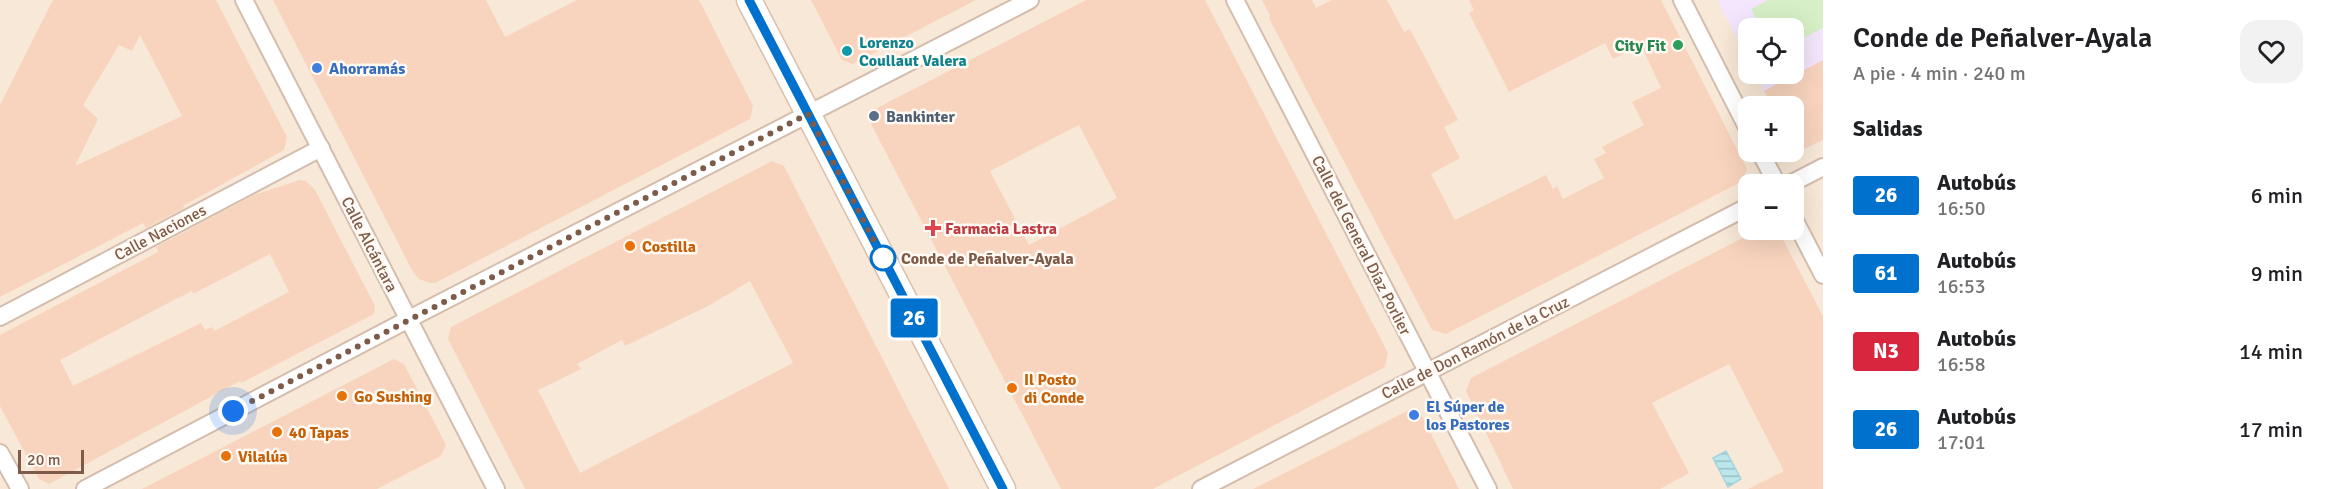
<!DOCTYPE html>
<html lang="es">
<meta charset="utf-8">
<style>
body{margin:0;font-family:Signika,sans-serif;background:#f2f2f2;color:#202124;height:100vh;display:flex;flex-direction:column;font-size:22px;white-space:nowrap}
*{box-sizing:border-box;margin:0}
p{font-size:20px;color:#757577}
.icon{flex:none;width:33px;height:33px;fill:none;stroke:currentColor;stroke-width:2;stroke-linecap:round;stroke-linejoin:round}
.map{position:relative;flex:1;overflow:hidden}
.side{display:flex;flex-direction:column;background:#fff;width:510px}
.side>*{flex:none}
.badge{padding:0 12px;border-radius:4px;font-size:21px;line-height:39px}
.buttons{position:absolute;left:1738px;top:18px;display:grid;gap:12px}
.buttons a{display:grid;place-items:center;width:66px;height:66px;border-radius:12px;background:#fff;box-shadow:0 6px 24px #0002;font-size:30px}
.scale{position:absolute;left:18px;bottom:15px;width:66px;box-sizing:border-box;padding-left:6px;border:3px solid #7e5b49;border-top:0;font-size:16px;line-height:21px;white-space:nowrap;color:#7e5b49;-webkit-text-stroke:4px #fffaf3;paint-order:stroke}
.you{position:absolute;width:30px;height:30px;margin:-15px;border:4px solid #fff;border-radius:50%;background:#1a73e8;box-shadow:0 0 0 9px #1a73e833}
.map>.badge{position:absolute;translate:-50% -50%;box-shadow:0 0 0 3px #fff}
h2{padding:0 30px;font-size:22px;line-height:54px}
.round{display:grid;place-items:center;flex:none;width:63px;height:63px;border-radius:18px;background:#f2f2f2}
.summary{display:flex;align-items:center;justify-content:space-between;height:102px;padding:0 30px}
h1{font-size:28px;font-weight:600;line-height:45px}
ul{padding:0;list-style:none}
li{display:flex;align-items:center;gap:18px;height:78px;padding:0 30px}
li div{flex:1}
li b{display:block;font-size:22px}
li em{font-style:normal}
li .badge{min-width:66px;font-weight:700;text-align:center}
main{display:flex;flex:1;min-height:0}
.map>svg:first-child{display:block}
.residential{fill:#f8e8d7;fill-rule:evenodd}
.education{fill:#f4e6fc}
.park{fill:#d7efc6}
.water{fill:url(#water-rules);stroke:#a0d6df;stroke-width:1.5}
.building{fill:#f8d4be;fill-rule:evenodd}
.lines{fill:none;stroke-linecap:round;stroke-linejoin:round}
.street-casing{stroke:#d4bdad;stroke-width:20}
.secondary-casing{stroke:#d9c0ac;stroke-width:27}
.street{stroke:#fff;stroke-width:16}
.secondary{stroke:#fff;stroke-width:24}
.line-casing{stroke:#fff;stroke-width:14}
.line{stroke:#0072ce;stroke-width:9}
.walk{stroke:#7e5b49;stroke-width:6;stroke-dasharray:0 10.8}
.leisure-dot{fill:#2e9e5b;stroke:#fffaf3;stroke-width:2}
.culture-dot{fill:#0f9aa8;stroke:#fffaf3;stroke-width:2}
.shop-dot{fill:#3f7fe0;stroke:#fffaf3;stroke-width:2}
.service-dot{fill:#5c6f8a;stroke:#fffaf3;stroke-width:2}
.health-dot{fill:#e0444e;stroke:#fffaf3;stroke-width:2}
.food-dot{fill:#e8710a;stroke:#fffaf3;stroke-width:2}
.stop-dot{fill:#fff;stroke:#0072ce;stroke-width:3}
.labels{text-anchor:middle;stroke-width:5;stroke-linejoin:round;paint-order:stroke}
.culture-label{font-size:16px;font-weight:bold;fill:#0d838f;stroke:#fffaf3;text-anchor:start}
.leisure-label{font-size:16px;font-weight:bold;fill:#27864d;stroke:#fffaf3;text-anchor:end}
.shop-label{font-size:16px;font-weight:bold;fill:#366cbe;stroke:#fffaf3;text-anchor:start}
.service-label{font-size:16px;font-weight:bold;fill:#4e5e75;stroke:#fffaf3;text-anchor:start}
.health-label{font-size:16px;font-weight:bold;fill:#be3a42;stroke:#fffaf3;text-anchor:start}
.street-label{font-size:16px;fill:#7e5b49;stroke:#fffaf3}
.food-label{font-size:16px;font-weight:bold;fill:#c56008;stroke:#fffaf3;text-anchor:start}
.stop-label{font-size:16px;font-weight:bold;fill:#7e5b49;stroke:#fffaf3;text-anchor:start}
</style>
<main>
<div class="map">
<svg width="1823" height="489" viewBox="0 0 1823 489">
<defs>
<pattern id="water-rules" width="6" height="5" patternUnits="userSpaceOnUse" patternTransform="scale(1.5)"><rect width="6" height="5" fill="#bbe6ec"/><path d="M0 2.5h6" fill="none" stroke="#9dbdc1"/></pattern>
</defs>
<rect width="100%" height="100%" fill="#fff6ea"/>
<path class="residential" d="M0,0H1823V489H0ZM1749,28H1794V74H1749ZM1749,106H1794V152H1749ZM1749,184H1794V230H1749Z"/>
<polygon class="education" points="1717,0 1823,0 1823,140 1803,150 1794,148 1794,106 1772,106 1755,74 1794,74 1794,28 1749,28 1749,62"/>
<polygon class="park" points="1768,0 1823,0 1823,28 1794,43 1794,28 1761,28 1751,9"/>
<polygon class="water" points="1726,451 1741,479 1728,487 1713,458"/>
<g class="building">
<path d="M53,0H216L287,137L284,150L183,206L184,208L146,228L143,223L0,297V105ZM140,35L182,116L75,166L98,119L83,105L119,45L132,51Z"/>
<polygon points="273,0 486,0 505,37 577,0 699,0 753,106 750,119 435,283 430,283 419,279 413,272"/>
<polygon points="811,0 976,0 853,64 842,60"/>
<path d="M1086,0H1205L1388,353L1385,367L1153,489H1061L871,124L877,108ZM1079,125L1117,198L1029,245L990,171Z"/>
<polygon points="1262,0 1312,0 1316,8 1332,0 1387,0 1404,32 1410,29 1458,120 1444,127 1460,158 1431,174 1455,220 1546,175 1553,189 1557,186 1563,199 1604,178 1594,159 1606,153 1602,147 1644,125 1632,102 1661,88 1641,45 1613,59 1605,43 1509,92 1469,13 1474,10 1469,0 1661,0 1747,169 1741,182 1495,309 1446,334 1432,330 1269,18 1270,15"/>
<polygon points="1823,60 1823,140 1794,154 1794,106 1772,106 1764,91"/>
<path d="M772,161L784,166L949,489H525L448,339L451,327ZM750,281L793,363L580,473L538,390L581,369L577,364L622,340L625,346L710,305Z"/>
<path d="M300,180L306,181L315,190L375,306L374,314L241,383L240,381L49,484L39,479L0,406V335L158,252L156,247L254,195ZM270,254L289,292L214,331L212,327L205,330L201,323L73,386L60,360L168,303L192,291L193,294Z"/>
<polygon points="1758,230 1778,230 1823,316 1823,489 1748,489 1784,471 1729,364 1652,403 1689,473 1660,489 1513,489 1466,391 1471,378"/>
<polygon points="394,359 404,364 446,445 441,456 377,489 142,489"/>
<polygon points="1409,410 1421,414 1459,489 1253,489"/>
</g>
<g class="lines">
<defs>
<g id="street">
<polyline points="244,0 496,489"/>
<polyline points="1235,0 1488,489"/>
<polyline points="1682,0 1749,131"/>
<polyline points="1760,152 1777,184"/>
<polyline points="1790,184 1823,167"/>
<polyline points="1794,219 1823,275"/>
<polyline points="0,317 321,148"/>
<polyline points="0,453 20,489"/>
<polyline points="85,489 409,319 1030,0"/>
<polyline points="1201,489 1749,206"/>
</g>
<polyline id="secondary" points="749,0 1003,489"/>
</defs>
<use href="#street" class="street-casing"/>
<use href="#secondary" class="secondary-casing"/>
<use href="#street" class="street"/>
<use href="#secondary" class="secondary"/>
</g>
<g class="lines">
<defs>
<polyline id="line" points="749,0 1003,489"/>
</defs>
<use href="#line" class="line-casing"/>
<use href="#line" class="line"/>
<polyline class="walk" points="233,411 808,114 883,258"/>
</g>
<circle class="leisure-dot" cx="1678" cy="45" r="6"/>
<circle class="culture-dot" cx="847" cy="51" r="6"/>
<g class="shop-dot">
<circle cx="317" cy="68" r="6"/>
<circle cx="1414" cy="415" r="6"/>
</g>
<circle class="service-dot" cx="874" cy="116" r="6"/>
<path class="health-dot" d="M930 219h6v6h6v6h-6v6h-6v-6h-6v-6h6z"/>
<g class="food-dot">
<circle cx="630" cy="246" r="6"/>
<circle cx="1012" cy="388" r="6"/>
<circle cx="342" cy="396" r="6"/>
<circle cx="277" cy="432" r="6"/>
<circle cx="226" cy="456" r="6"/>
</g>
<circle class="stop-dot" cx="883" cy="258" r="12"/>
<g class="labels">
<g class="culture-label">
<text x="859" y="48">Lorenzo<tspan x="859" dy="18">Coullaut Valera</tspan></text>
</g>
<g class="leisure-label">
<text x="1666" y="51">City Fit</text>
</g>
<g class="shop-label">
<text x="329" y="74">Ahorramás</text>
<text x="1426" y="412">El Súper de<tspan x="1426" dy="18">los Pastores</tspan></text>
</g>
<g class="service-label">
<text x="886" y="122">Bankinter</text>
</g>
<g class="health-label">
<text x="945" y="234">Farmacia Lastra</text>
</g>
<g class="street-label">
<text transform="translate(160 232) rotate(-28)" y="6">Calle Naciones</text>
<text transform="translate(370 244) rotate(63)" y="6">Calle Alcántara</text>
<text transform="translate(1362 245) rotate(63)" y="6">Calle del General Díaz Porlier</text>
<text transform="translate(1475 347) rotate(-27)" y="6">Calle de Don Ramón de la Cruz</text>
</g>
<g class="food-label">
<text x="642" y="252">Costilla</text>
<text x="1024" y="385">Il Posto<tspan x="1024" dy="18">di Conde</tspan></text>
<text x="354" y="402">Go Sushing</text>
<text x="289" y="438">40 Tapas</text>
<text x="238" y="462">Vilalúa</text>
</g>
<g class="stop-label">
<text x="901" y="264">Conde de Peñalver-Ayala</text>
</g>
</g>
</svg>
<div class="buttons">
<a><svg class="icon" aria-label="locate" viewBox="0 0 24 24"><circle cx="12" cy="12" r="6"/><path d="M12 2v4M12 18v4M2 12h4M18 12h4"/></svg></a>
<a>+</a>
<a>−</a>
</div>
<div class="scale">20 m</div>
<div class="you" style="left:233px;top:411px"></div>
<b class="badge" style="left:914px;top:318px;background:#0072ce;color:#fff">26</b>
</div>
<section class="side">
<div class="summary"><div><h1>Conde de Peñalver-Ayala</h1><p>A pie · 4 min · 240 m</p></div><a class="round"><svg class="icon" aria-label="heart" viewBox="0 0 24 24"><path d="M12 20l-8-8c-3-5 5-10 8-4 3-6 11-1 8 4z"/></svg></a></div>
<h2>Salidas</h2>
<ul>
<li><span class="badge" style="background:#0072ce;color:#fff">26</span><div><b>Autobús</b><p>16:50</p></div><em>6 min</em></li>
<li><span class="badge" style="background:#0072ce;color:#fff">61</span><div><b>Autobús</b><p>16:53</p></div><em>9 min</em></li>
<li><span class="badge" style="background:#d7263d;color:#fff">N3</span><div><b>Autobús</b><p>16:58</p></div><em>14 min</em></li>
<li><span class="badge" style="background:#0072ce;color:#fff">26</span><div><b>Autobús</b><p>17:01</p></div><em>17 min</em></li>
</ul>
</section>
</main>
